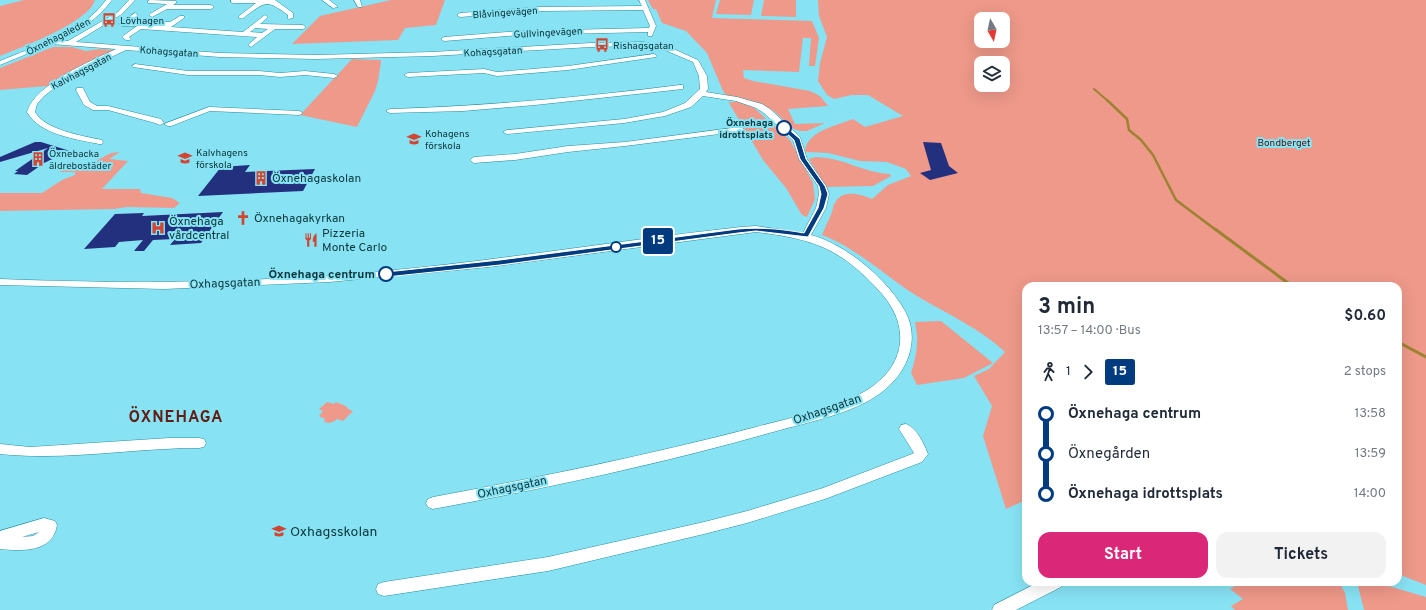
<!DOCTYPE html>
<meta charset="utf-8">
<style>
body{margin:0;font-family:Overpass,sans-serif;background:#f2f2f3;color:#1f2937;height:100vh;display:flex;flex-direction:column;font-size:15px;white-space:nowrap}
*{box-sizing:border-box;margin:0}
p{font-size:13px;color:#747a83}
.icon{flex:none;width:22px;height:22px;fill:none;stroke:currentColor;stroke-width:2;stroke-linecap:round;stroke-linejoin:round}
.map{position:relative;flex:1;overflow:hidden}
.panel{position:absolute;left:1022px;top:282px;width:380px;height:304px;display:flex;flex-direction:column;background:#fff;border-radius:12px;box-shadow:0 4px 16px #0002}
.panel>*{flex:none}
.badge{padding:0 8px;border-radius:3px;font-size:14px;line-height:26px}
.needle{width:26px;rotate:171deg}
.tools{position:absolute;left:974px;top:12px;display:grid;gap:8px}
.tools a{display:grid;place-items:center;width:36px;height:36px;border-radius:8px;background:#fff;box-shadow:0 4px 16px #0002;font-size:20px}
.map>.badge{position:absolute;translate:-50% -50%;box-shadow:0 0 0 2px #fff}
.legs{display:flex;align-items:center;gap:6px;height:44px;padding:0 16px;font-size:13px}
.legs p{margin-inline-start:auto}
.summary{display:flex;align-items:center;justify-content:space-between;height:68px;padding:0 16px}
h1{font-size:22px;font-weight:700;line-height:30px}
.primary-button{display:flex;gap:8px;margin-top:auto;padding:8px 16px}
.primary-button a{flex:1;height:46px;border-radius:12px;background:#db2777;color:#fff;font-size:16px;font-weight:700;line-height:46px;text-align:center}
.primary-button a+a{background:#f2f2f3;color:#1f2937}
ul{padding:0 16px;list-style:none}
li{display:flex;align-items:center;gap:14px;height:40px;font-size:15px}
li i{display:grid;place-items:center;width:6px;height:100%;margin:0 5px;background:currentColor}
li i::after{content:'';width:10px;height:10px;margin:-5px;border:3px solid;border-radius:50%;background:#fff}
li p{margin-inline-start:auto}
li:first-child i{background:linear-gradient(#0000 50%,currentColor 0)}
li:last-child i{background:linear-gradient(currentColor 50%,#0000 0)}
.map>svg:first-child{display:block}
.green{fill:#ee998a;fill-rule:evenodd}
.lines{fill:none;stroke-linecap:round;stroke-linejoin:round}
.stream-far2{stroke:#9d8331;stroke-width:2}
.stream-far1{stroke:#9d8331;stroke-width:2.5}
.stream{stroke:#9d8331;stroke-width:3}
.building{fill:#23307d}
.minor-casing{stroke:#2c8e9e;stroke-width:1}
.minor{fill:#fff;fill-rule:evenodd}
.line-1{fill:#003b80;stroke:#fff}
.stop-1-dot{fill:#fff;stroke:#003b80;stroke-width:2}
.labels{text-anchor:middle;stroke-width:4;stroke-linejoin:round;paint-order:stroke}
.far-street-label{font-size:10px;fill:#0c353b;stroke:#87e3f4}
.far-poi-label{font-size:10px;fill:#0c353b;stroke:#87e3f4;text-anchor:start}
.far-stop-label{font-size:10px;font-weight:bold;fill:#0c353b;stroke:#87e3f4;text-anchor:end}
.far-park-label{font-size:10px;fill:#52120a;stroke:#87e3f4}
.poi-label{font-size:12px;fill:#0c353b;stroke:#87e3f4;text-anchor:start}
.stop-label{font-size:12px;font-weight:bold;fill:#0c353b;stroke:#87e3f4;text-anchor:end}
.street-label{font-size:12px;fill:#0c353b;stroke:#87e3f4}
.near-poi-label{font-size:14px;fill:#0c353b;stroke:#87e3f4;text-anchor:start}
.district-label{font-size:16px;font-weight:bold;letter-spacing:1px;fill:#621e15;stroke:#87e3f4}
</style>
<div class="map">
<svg width="1426" height="610" viewBox="0 0 1426 610">
<rect width="100%" height="100%" fill="#87e3f4"/>
<g class="green">
<path d="M24,0H95C88,23 22,47 0,56V6Z"/>
<polygon points="391,0 445,0 436,25 405,28 398,40 292,44 320,16"/>
<polygon points="648,0 716,0 712,18 812,21 819,38 815,66 809,66 811,38 803,38 799,72 743,70 744,78 753,81 810,91 820,96 828,106 788,109 795,124 825,123 807,131 800,131 792,128 775,112 760,104 727,96 723,91 707,53 686,31 662,23 656,9 653,9"/>
<polygon points="720,0 754,0 751,15 716,14"/>
<polygon points="764,0 796,0 796,17 761,16"/>
<path d="M818,0H1426V585L1398,574V286H1026V500L1006,509L983,436L992,406L974,376L989,369L1005,352C982,330 948,314 922,299C888,279 859,249 822,235C825,227 829,220 832,212C833,209 833,205 835,203C842,189 860,194 872,199L888,185L911,176L906,169L887,162L860,161L828,153L805,152C806,131 836,126 853,119L865,127L903,116L868,95H852L834,99L827,95L818,81L820,63L827,37L819,16ZM981,19H1003V41H981ZM981,63H1003V85H981Z"/>
<polygon points="53,47 72,47 86,51 99,49 114,50 47,86 0,90 0,68"/>
<polygon points="352,59 381,60 381,62 378,81 375,91 357,127 300,115"/>
<polygon points="730,102 739,102 753,107 790,140 813,183 815,199 807,217 802,215 786,188 763,160 729,103"/>
<polygon points="120,152 109,159 128,161 102,189 140,189 141,193 172,198 180,203 174,208 127,207 114,209 0,211 0,193 42,193 62,180 75,175 75,172 60,172 65,166 67,162 88,164 97,162 98,160 111,153"/>
<path d="M815,157C842,157 864,173 890,174L891,176L873,186L826,187L810,161L809,159Z"/>
<path d="M941,321L993,363L964,378L917,385L911,373C917,355 919,340 915,322Z"/>
<path d="M327,402L334,404L336,402L346,406L348,409L353,411L343,421L337,419C334,422 329,424 324,422L325,419L319,416L323,411L319,409Z"/>
<polygon points="1243,582 1339,582 1345,593 1348,610 1235,610 1231,606 1243,599 1230,589"/>
<polygon points="1357,582 1375,582 1426,597 1426,610 1364,610"/>
</g>
<g class="lines">
<polyline class="stream-far2" points="1094,89 1108,101"/>
<polyline class="stream-far1" points="1107,100 1127,119 1129,130 1141,140 1153,155 1176,200 1216,230"/>
<g class="stream">
<polyline points="1215,229 1292,286"/>
<polyline points="1398,342 1426,357"/>
</g>
</g>
<g class="building">
<polygon points="35,142 41,142 70,151 44,163 27,175 14,174 18,171 15,171 48,148 0,162 0,157"/>
<polygon points="923,142 941,143 949,166 958,173 930,180 920,173 931,170"/>
<polygon points="250,165 245,172 315,169 303,191 198,196 221,167"/>
<polygon points="223,212 201,243 170,245 175,239 153,240 144,251 134,251 143,240 119,242 115,247 84,249 115,214 144,213 142,216"/>
</g>
<g class="lines">
<defs>
<g id="minor">
<path d="M106,0H112C98,19 79,31 58,41H68L118,12L129,0H135L122,14L76,42L220,53L316,55L432,52L591,43L643,42L669,47L698,60L707,76L708,89L706,92L737,97L762,104L770,109L800,137L807,159L826,186L829,194L826,208L811,235C847,245 887,279 905,311C921,340 907,373 882,392C853,414 808,422 773,432C661,464 547,488 433,509L428,507L426,503L428,499L433,497C541,477 649,455 756,427C792,417 841,409 873,386C906,362 909,325 882,294C842,249 815,239 756,232L488,267L329,282L164,289L0,285V279C128,284 257,283 385,271C504,260 622,240 741,227L756,226L803,233L816,208L819,194L818,186L799,159L793,140L764,113L756,108L736,101L703,96L691,107L665,116L624,123L507,134L503,132L507,130L624,119L663,112L685,103L700,89L699,76L693,62L665,50L643,46L591,47L432,56L316,59L220,57L126,50L88,68L57,86L44,96L37,104L35,112C45,130 83,136 102,140L103,142L102,144H99C76,139 40,135 27,112C35,84 91,61 116,49L51,44L0,65V61C35,46 84,32 106,0Z"/>
<polygon points="150,0 176,1 176,3 173,5 211,5 214,7 211,9 167,9 152,17 149,15 150,14 167,4 148,3 148,1"/>
<path d="M231,0H275L293,13V18L288,19V15C267,0 267,1 247,15C244,18 243,19 239,18V16L256,3H233L231,2Z"/>
<polygon points="322,0 329,0 338,7 333,8"/>
<polygon points="354,0 360,0 362,7 358,7"/>
<polygon points="639,0 645,0 656,26 652,36 648,36 648,32 520,35 444,41 441,39 444,37 520,31 649,28 650,26 643,10 540,11 460,17 457,15 460,13 540,7 642,6"/>
<path d="M135,13L138,15L129,22H170L180,16H184V18L171,27L243,32L265,15L268,17L260,24L303,25L306,27L303,29H275L251,47L248,45L257,37L141,29L129,37L131,39L130,40H126L122,37L123,36L137,26H122L119,24ZM255,28L268,29L262,33L250,32Z"/>
<polygon points="654,54 657,56 656,57 568,70 497,76 484,73 408,77 404,75 408,73 484,69 497,72 568,66"/>
<polygon points="135,64 188,71 259,71 280,73 305,71 334,74 338,76 334,78 305,75 280,77 259,75 188,75 133,67 132,66"/>
<path d="M680,85H683V89L535,105L463,111L390,113L386,111L390,109C487,106 584,97 680,85Z"/>
<polygon points="77,88 83,88 90,102 97,106 108,106 161,119 164,123 160,125 155,123 108,110 93,110 84,105 76,90"/>
<polygon points="209,107 299,111 303,113 299,115 210,111 171,126 168,126 164,124"/>
<polygon points="740,127 744,129 743,131 625,146 568,152 515,160 474,163 470,160 474,157 515,154 568,146 625,142"/>
<path d="M906,424C917,428 924,444 928,454L922,462L825,499L747,523L704,534L548,571L384,596L378,594L376,589L378,584L384,582L548,557L704,522L747,511L823,488L912,454L914,453L899,429L901,425Z"/>
<path d="M169,438H199L204,439L206,443L204,447L199,448C133,448 66,461 0,454V444L30,447Z"/>
<path d="M44,518L55,521L57,525C53,553 22,551 0,549V531ZM39,532L33,536L22,537Z"/>
<polygon points="1039,582 1063,582 1061,587 1016,610 992,610 994,605"/>
</g>
</defs>
<use href="#minor" class="minor-casing"/>
<use href="#minor" class="minor"/>
</g>
<path class="line-1" d="M782,127H786L800,139L806,159L825,186L828,194L824,208L808,237L756,231L738,233L500,265L386,277L382,274L386,272L500,260L738,229C761,227 782,229 804,233L818,208L821,194L819,186L800,159L794,140L782,129Z"/>
<defs>
<symbol id="bus-bare" viewBox="-9 -9 18 18"><path d="M-5-6H5V4H4V6H2V4H-2V6H-4V4H-5ZM-3.5-4V0h7V-4ZM-3.5 1.2v1.5H-2V1.2ZM2 1.2v1.5H3.5V1.2Z" fill="#d24532" stroke="#87e3f4" stroke-width="2.5" paint-order="stroke"/></symbol>
<symbol id="school-bare" viewBox="-9 -9 18 18"><path d="M0-5L7-2L0 1L-7-2ZM-4 1L0 2.5L4 1V4Q0 6-4 4Z" fill="#d24532" stroke="#87e3f4" stroke-width="2.5" paint-order="stroke"/></symbol>
<symbol id="building-bare" viewBox="-9 -9 18 18"><path d="M-4-6H4V6H1V3H-1V6H-4ZM-2.5-4.3h1.7v1.8h-1.7ZM.8-4.3h1.7v1.8H.8ZM-2.5-1h1.7V.8h-1.7ZM.8-1h1.7V.8H.8Z" fill="#d24532" stroke="#87e3f4" stroke-width="2.5" paint-order="stroke"/></symbol>
<symbol id="church-bare" viewBox="-9 -9 18 18"><path d="M-1.2-6h2.4v3.5h3.3v2.4h-3.3V6h-2.4V-.1h-3.3v-2.4h3.3Z" fill="#d24532" stroke="#87e3f4" stroke-width="2.5" paint-order="stroke"/></symbol>
<symbol id="hospital-bare" viewBox="-9 -9 18 18"><path d="M-5-5h3v3.5h4V-5h3V5h-3V1.5h-4V5h-3Z" fill="#d24532" stroke="#87e3f4" stroke-width="2.5" paint-order="stroke"/></symbol>
<symbol id="restaurant-bare" viewBox="-9 -9 18 18"><path d="M-5-6h1v4h1v-4h1v4h1v-4h1v5L-1.5 .5V6h-2V.5L-5-1ZM5-6V6H3V1.5H1.5Q1.5-4 5-6Z" fill="#d24532" stroke="#87e3f4" stroke-width="2.5" paint-order="stroke"/></symbol>
</defs>
<g fill-rule="evenodd">
<use href="#bus-bare" x="99" y="10" width="20" height="20"/>
<use href="#bus-bare" x="592" y="35" width="20" height="20"/>
<use href="#school-bare" x="404" y="129" width="20" height="20"/>
<use href="#school-bare" x="175" y="148" width="20" height="20"/>
<use href="#building-bare" x="28" y="149" width="20" height="20"/>
<use href="#building-bare" x="251" y="168" width="20" height="20"/>
<use href="#church-bare" x="233" y="208" width="20" height="20"/>
<use href="#hospital-bare" x="148" y="218" width="20" height="20"/>
<use href="#restaurant-bare" x="301" y="230" width="20" height="20"/>
<use href="#school-bare" x="269" y="521" width="20" height="20"/>
</g>
<g class="stop-1-dot">
<circle cx="784" cy="128" r="7"/>
<circle cx="616" cy="247" r="5"/>
<circle cx="386" cy="274" r="7"/>
</g>
<g class="labels">
<g class="far-street-label">
<text transform="translate(505 12) rotate(-4)" y="4">Blåvingevägen</text>
<text transform="translate(548 32) rotate(-3)" y="4">Gullvingevägen</text>
<text transform="translate(58 36) rotate(-27)" y="4">Öxnehagaleden</text>
<text transform="translate(169 51) rotate(4)" y="4">Kohagsgatan</text>
<text transform="translate(493 51) rotate(-3)" y="4">Kohagsgatan</text>
<text transform="translate(81 71) rotate(-28)" y="4">Kalvhagsgatan</text>
</g>
<g class="far-poi-label">
<text x="120" y="24">Lövhagen</text>
<text x="613" y="49">Rishagsgatan</text>
<text x="425" y="137">Kohagens<tspan x="425" dy="12">förskola</tspan></text>
<text x="196" y="156">Kalvhagens<tspan x="196" dy="12">förskola</tspan></text>
<text x="49" y="157">Öxnebacka<tspan x="49" dy="12">äldrebostäder</tspan></text>
</g>
<g class="far-stop-label">
<text x="773" y="126">Öxnehaga<tspan x="773" dy="12">idrottsplats</tspan></text>
</g>
<g class="far-park-label">
<text x="1284" y="146">Bondberget</text>
</g>
<g class="poi-label">
<text x="272" y="182">Öxnehagaskolan</text>
<text x="254" y="222">Öxnehagakyrkan</text>
<text x="169" y="225">Öxnehaga<tspan x="169" dy="14">vårdcentral</tspan></text>
<text x="322" y="237">Pizzeria<tspan x="322" dy="14">Monte Carlo</tspan></text>
</g>
<g class="stop-label">
<text x="375" y="278">Öxnehaga centrum</text>
</g>
<g class="street-label">
<text transform="translate(225 283) rotate(-2)" y="4">Oxhagsgatan</text>
<text transform="translate(827 409) rotate(-19)" y="4">Oxhagsgatan</text>
<text transform="translate(512 487) rotate(-12)" y="4">Oxhagsgatan</text>
</g>
<g class="near-poi-label">
<text x="290" y="536">Oxhagsskolan</text>
</g>
<g class="district-label">
<text x="176" y="422">ÖXNEHAGA</text>
</g>
</g>
</svg>
<div class="tools">
<a><svg class="needle" viewBox="-14 -14 28 28"><path d="M0-13l5 13h-10z" fill="#e53935"/><path d="M0 13l5-13h-10z" fill="#747a83"/></svg></a>
<a><svg class="icon" aria-label="layers" viewBox="0 0 24 24"><path d="M12 4l9 5-9 5-9-5zM3 14l9 5 9-5"/></svg></a>
</div>
<b class="badge" style="left:658px;top:241px;background:#003b80;color:#fff">15</b>
<section class="panel">
<div class="summary"><div><h1>3 min</h1><p>13:57 – 14:00 · Bus</p></div><b>$0.60</b></div>
<div class="legs"><svg class="icon" aria-label="walk" viewBox="0 0 24 24"><circle cx="13" cy="4" r="2"/><path d="M13 8l-2 6 4 7M11 14l-3 7M7 12l3-4h3l4 4"/></svg>1<svg class="icon" aria-label="forward" viewBox="0 0 24 24"><path d="M9 5l7 7-7 7"/></svg><b class="badge" style="background:#003b80;color:#fff">15</b><p>2 stops</p></div>
<ul>
<li><i style="color:#003b80"></i><b>Öxnehaga centrum</b><p>13:58</p></li>
<li><i style="color:#003b80"></i><span>Öxnegården</span><p>13:59</p></li>
<li><i style="color:#003b80"></i><b>Öxnehaga idrottsplats</b><p>14:00</p></li>
</ul>
<div class="primary-button"><a>Start</a><a>Tickets</a></div>
</section>
</div>
